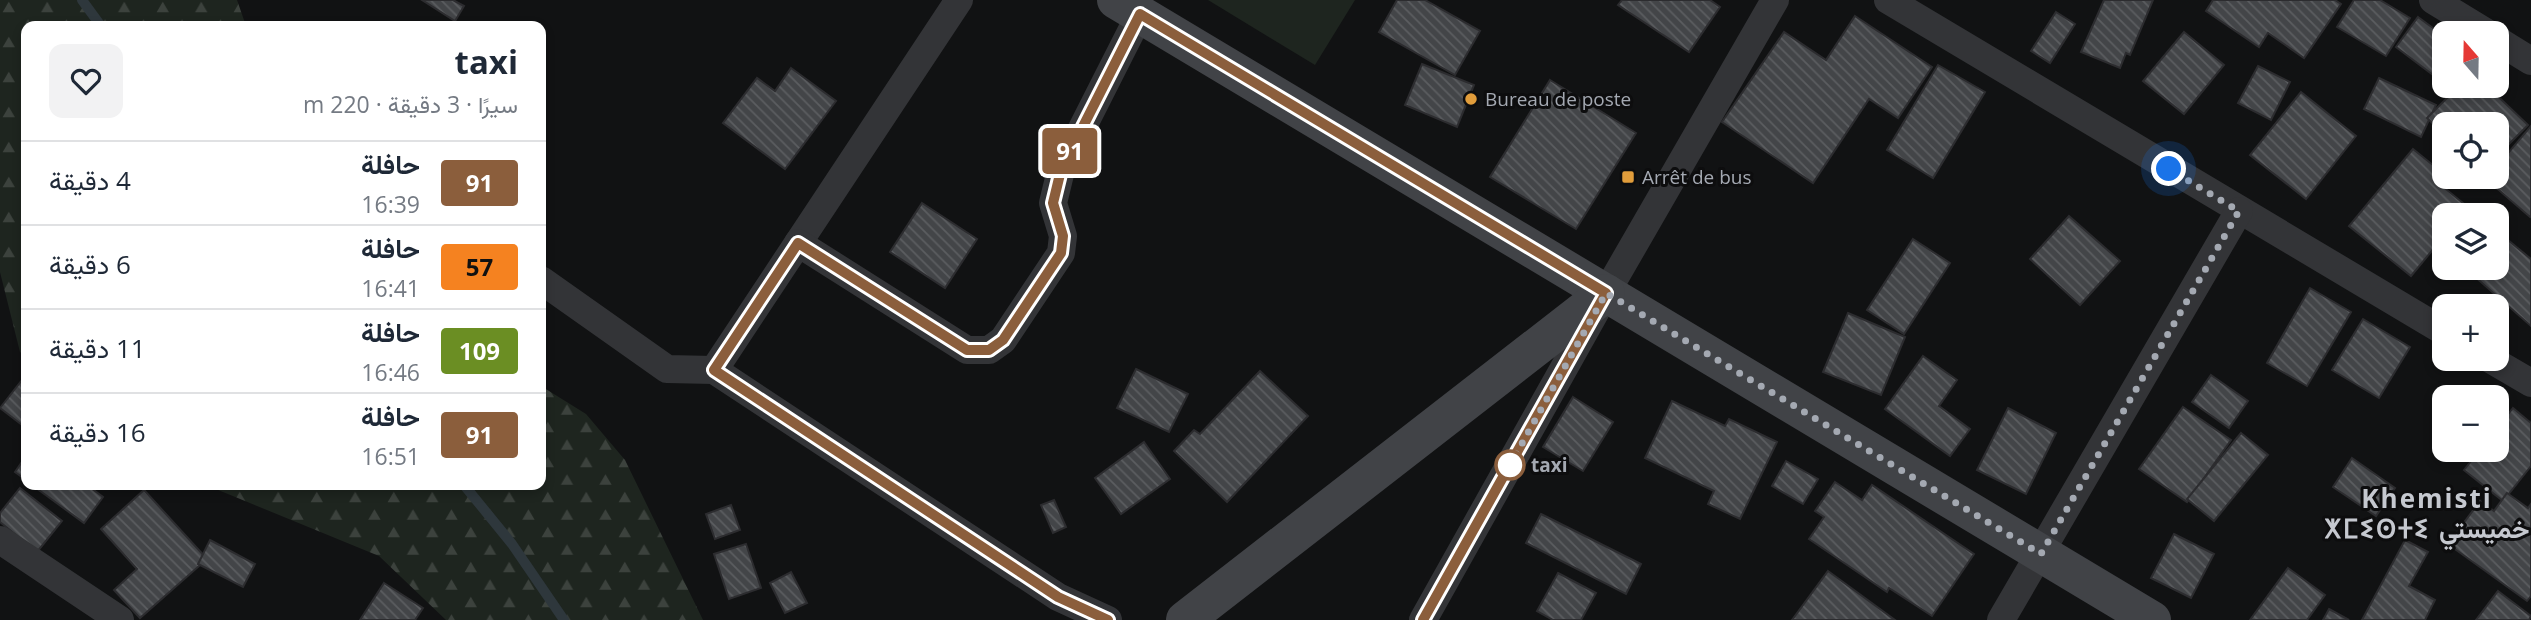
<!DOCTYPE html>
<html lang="ar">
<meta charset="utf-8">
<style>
body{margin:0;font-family:"Open Sans",Vazirmatn,"Noto Sans Tifinagh",sans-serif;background:#f2f2f3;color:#1f2937;direction:rtl;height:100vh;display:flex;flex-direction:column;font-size:26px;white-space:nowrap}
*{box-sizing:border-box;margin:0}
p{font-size:23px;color:#747a83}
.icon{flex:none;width:38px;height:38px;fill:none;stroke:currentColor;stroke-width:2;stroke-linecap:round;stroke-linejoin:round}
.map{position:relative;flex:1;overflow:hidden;direction:ltr}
.sheet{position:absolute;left:21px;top:21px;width:525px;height:469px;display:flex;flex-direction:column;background:#fff;border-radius:14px;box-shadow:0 4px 10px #0003;direction:rtl}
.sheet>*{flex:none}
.badge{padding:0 14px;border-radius:5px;font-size:24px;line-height:46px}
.needle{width:46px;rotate:340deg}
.buttons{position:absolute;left:2432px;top:21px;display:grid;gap:14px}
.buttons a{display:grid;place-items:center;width:77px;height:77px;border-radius:14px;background:#fff;box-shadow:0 4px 10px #0003;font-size:35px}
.you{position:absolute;width:35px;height:35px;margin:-18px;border:5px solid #fff;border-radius:50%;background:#1a73e8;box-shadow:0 0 0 10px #1a73e833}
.map>.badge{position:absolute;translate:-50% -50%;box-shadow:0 0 0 4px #fff}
.round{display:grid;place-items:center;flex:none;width:74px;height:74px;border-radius:14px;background:#f2f2f3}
.headline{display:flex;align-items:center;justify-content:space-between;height:119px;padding:0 28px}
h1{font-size:33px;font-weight:700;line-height:52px}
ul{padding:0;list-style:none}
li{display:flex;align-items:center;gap:21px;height:84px;padding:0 28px;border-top:2px solid #e0e1e3}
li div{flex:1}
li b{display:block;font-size:26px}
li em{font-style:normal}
li .badge{min-width:77px;font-weight:700;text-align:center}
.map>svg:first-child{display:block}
.forest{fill:url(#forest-firs)}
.green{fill:#1e251f}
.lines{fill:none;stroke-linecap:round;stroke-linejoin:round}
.stream{stroke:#2e373c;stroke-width:10}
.building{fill:url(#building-back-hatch);stroke:#2c2c2f;stroke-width:2}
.street{stroke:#333437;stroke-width:28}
.secondary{stroke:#414347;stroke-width:38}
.line-casing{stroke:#fff;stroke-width:16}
.line{stroke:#8b5e3c;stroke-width:10}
.walk{stroke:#a4a9b2;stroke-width:7;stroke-dasharray:0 12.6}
.poi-dot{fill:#e19d3b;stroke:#0d0d0e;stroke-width:2.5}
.stop-dot{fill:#fff;stroke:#8b5e3c;stroke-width:3.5}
.labels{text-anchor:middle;stroke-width:6;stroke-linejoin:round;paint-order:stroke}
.poi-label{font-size:19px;fill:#a4a9b2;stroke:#0d0d0e;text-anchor:start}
.stop-label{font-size:19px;font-weight:bold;fill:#a4a9b2;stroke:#0d0d0e;text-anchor:start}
.district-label{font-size:26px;font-weight:bold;letter-spacing:2px;fill:#c5c8cf;stroke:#0d0d0e}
</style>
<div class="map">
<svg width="2531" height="620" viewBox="0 0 2531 620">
<defs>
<pattern id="forest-firs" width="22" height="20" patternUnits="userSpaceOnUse" patternTransform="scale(1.75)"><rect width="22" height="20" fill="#1e251f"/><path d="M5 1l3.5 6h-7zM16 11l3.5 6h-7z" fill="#3c423d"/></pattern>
<pattern id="building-back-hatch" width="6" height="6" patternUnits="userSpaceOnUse" patternTransform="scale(1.75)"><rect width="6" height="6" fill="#434548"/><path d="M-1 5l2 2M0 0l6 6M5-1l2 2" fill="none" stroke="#5b5d60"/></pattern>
</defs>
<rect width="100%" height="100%" fill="#111213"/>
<g class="forest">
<polygon points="0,0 237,0 246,26 26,26 26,357 20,352 0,272"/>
<polygon points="541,386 586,414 625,460 703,620 446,620 379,556 206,485 541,485"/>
</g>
<polygon class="green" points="1208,0 1355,0 1315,65"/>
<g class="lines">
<g class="stream">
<polyline points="82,0 101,26"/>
<polyline points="464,485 512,544 564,620"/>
</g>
</g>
<g class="building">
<polygon points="422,0 453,0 464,6 455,21"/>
<polygon points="1397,0 1425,0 1480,31 1455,75 1379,32"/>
<polygon points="1622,0 1710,0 1720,7 1689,52 1618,5"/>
<polygon points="2104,0 2153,0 2130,55 2126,53 2120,68 2081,52"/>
<polygon points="2213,0 2335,0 2341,4 2304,58 2268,33 2259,47 2206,11"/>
<polygon points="2354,0 2380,0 2410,18 2386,56 2337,27"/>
<polygon points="2056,12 2075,24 2050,63 2031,51"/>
<polygon points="1855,16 1932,67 1898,118 1869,99 1813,183 1722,122 1784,32 1826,60"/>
<polygon points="2418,17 2445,37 2445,84 2396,47"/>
<polygon points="2184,32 2224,65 2184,114 2143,81"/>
<polygon points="1422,64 1474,85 1457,127 1405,105"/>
<polygon points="1938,65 1985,92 1933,178 1887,150"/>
<polygon points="2258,66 2290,82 2271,120 2238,103"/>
<polygon points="791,68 836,101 785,169 723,123 757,78 775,91"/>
<polygon points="2379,78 2436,105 2421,137 2364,109"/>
<polygon points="1550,80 1636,133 1576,229 1490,177"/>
<polygon points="2459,86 2487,86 2528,125 2497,156 2497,124 2445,124 2445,135 2427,118"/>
<polygon points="2301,92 2356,136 2306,199 2250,155"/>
<polygon points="2531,126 2531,215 2530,217 2486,179 2488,177 2497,177 2497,166"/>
<polygon points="2413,149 2444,174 2437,182 2468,207 2461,215 2445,215 2445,235 2411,276 2349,226"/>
<polygon points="922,203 977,239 945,288 890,252"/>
<polygon points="2069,216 2120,261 2080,305 2030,259"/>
<polygon points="2497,231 2531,259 2531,326 2465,268 2497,268"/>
<polygon points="1913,239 1950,263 1904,334 1867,310"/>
<polygon points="2310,288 2351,312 2307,386 2267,363"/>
<polygon points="1848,313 1905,337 1881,395 1823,372"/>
<polygon points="2363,319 2410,347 2379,398 2332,370"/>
<polygon points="1923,356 1957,380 1939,406 1970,429 1950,456 1885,409"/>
<polygon points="1136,369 1188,394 1169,432 1117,408"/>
<polygon points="1260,371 1308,416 1227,502 1174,451 1194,430 1200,434"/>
<polygon points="26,375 26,428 0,408"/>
<polygon points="2211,375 2248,401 2229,428 2192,402"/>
<polygon points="1573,397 1613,422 1583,471 1543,447"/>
<polygon points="1672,401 1725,426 1729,419 1777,442 1740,519 1708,504 1714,491 1645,458"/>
<polygon points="2183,407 2231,440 2187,502 2139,469"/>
<polygon points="2008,408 2056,433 2026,494 1977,470"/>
<polygon points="2513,408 2531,423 2531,466 2503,501 2464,470 2480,450 2497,450 2497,428"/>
<polygon points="2241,433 2268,455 2214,521 2187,499"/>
<polygon points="1144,442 1170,479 1121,514 1095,478"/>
<polygon points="26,456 26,480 15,472"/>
<polygon points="2352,458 2395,488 2376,516 2333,487"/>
<polygon points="1786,461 1818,479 1803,504 1772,486"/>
<polygon points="1835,482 1862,500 1872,485 1974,554 1932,616 1889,588 1887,592 1809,539 1824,517 1815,511"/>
<polygon points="32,485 87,485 103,497 84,523"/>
<polygon points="20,488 62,521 37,552 0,522 0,513"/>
<polygon points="144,490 207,559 140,618 114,590 137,569 101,529"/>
<polygon points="2507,493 2528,508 2531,504 2531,596 2527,601 2448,544 2480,501 2494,511"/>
<polygon points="1054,500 1066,527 1053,533 1041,505"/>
<polygon points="731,505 740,530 715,539 706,514"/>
<polygon points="1541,514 1641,564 1626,594 1526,543"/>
<polygon points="2174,534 2214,554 2191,598 2151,578"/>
<polygon points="210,540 255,564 243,587 198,564"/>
<polygon points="2405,540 2428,552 2409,586 2435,600 2425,620 2362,620"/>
<polygon points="746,544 761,588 729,599 714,554"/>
<polygon points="2288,568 2325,595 2307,620 2250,620"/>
<polygon points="1828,571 1895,620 1792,620"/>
<polygon points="791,572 807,603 785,613 770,583"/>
<polygon points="1558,573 1596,593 1581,620 1553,620 1537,611"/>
<polygon points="384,583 423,608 415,620 360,620"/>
<polygon points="2498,591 2531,616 2529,620 2476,620"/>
<polygon points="2329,609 2349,620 2323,620"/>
</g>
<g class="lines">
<g class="street">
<polyline points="959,0 714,370 1058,597 1108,620"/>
<polyline points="1888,0 2445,332"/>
<polyline points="2433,0 2487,33"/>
<polyline points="2497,40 2531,61"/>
<polyline points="798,243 967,350 989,350 1003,340 1061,253 1063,236 1053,203 1061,170 1140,14"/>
<polyline points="541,280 667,369 714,370"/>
<polyline points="2490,359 2531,383"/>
<polyline points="0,540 120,620"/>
<polyline points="1423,620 1606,293 1775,0"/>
<polyline points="2001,620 2239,211"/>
</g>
<g class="secondary">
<polyline points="1116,0 2152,620"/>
<polyline points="1185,620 1606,293"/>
</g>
</g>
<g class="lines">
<defs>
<polyline id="line" points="1108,620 1058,597 714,370 798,243 967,350 989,350 1003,340 1061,253 1063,236 1053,203 1061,170 1140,14 1606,293 1423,620"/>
</defs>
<use href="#line" class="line-casing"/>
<use href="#line" class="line"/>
<polyline class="walk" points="1510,465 1606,293 2041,554 2239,211 2169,169"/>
</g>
<g class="poi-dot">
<circle cx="1471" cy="99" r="7"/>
<rect x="1621" y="170" width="14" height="14" rx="3.5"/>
</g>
<circle class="stop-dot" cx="1510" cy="465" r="14"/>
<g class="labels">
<g class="poi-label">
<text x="1485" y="106">Bureau de poste</text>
<text x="1642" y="184">Arrêt de bus</text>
</g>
<g class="stop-label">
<text x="1531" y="472">taxi</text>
</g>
<g class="district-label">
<text x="2427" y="508">Khemisti<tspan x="2427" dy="30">ⵅⵎⵉⵙⵜⵉ خميستي</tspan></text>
</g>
</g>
</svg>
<div class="buttons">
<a><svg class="needle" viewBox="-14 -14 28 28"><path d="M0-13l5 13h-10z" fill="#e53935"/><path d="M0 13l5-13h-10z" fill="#747a83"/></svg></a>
<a><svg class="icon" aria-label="locate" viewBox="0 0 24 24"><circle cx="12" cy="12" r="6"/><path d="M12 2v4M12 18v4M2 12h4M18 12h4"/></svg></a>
<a><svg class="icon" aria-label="layers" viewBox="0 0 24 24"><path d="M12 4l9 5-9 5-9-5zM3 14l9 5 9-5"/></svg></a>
<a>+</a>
<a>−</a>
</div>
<div class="you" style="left:2169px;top:169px"></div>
<b class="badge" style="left:1070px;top:151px;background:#8b5e3c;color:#fff">91</b>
<section class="sheet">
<div class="headline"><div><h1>taxi</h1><p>سيرًا · 3 دقيقة · 220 m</p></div><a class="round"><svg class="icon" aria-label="heart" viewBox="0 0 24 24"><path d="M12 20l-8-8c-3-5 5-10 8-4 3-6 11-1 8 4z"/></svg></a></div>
<ul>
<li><span class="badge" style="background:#8b5e3c;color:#fff">91</span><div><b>حافلة</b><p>16:39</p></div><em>4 دقيقة</em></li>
<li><span class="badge" style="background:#f58220;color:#111">57</span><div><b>حافلة</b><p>16:41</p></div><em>6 دقيقة</em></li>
<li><span class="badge" style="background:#6b8e23;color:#fff">109</span><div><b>حافلة</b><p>16:46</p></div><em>11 دقيقة</em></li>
<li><span class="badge" style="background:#8b5e3c;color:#fff">91</span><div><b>حافلة</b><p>16:51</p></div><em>16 دقيقة</em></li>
</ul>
</section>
</div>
